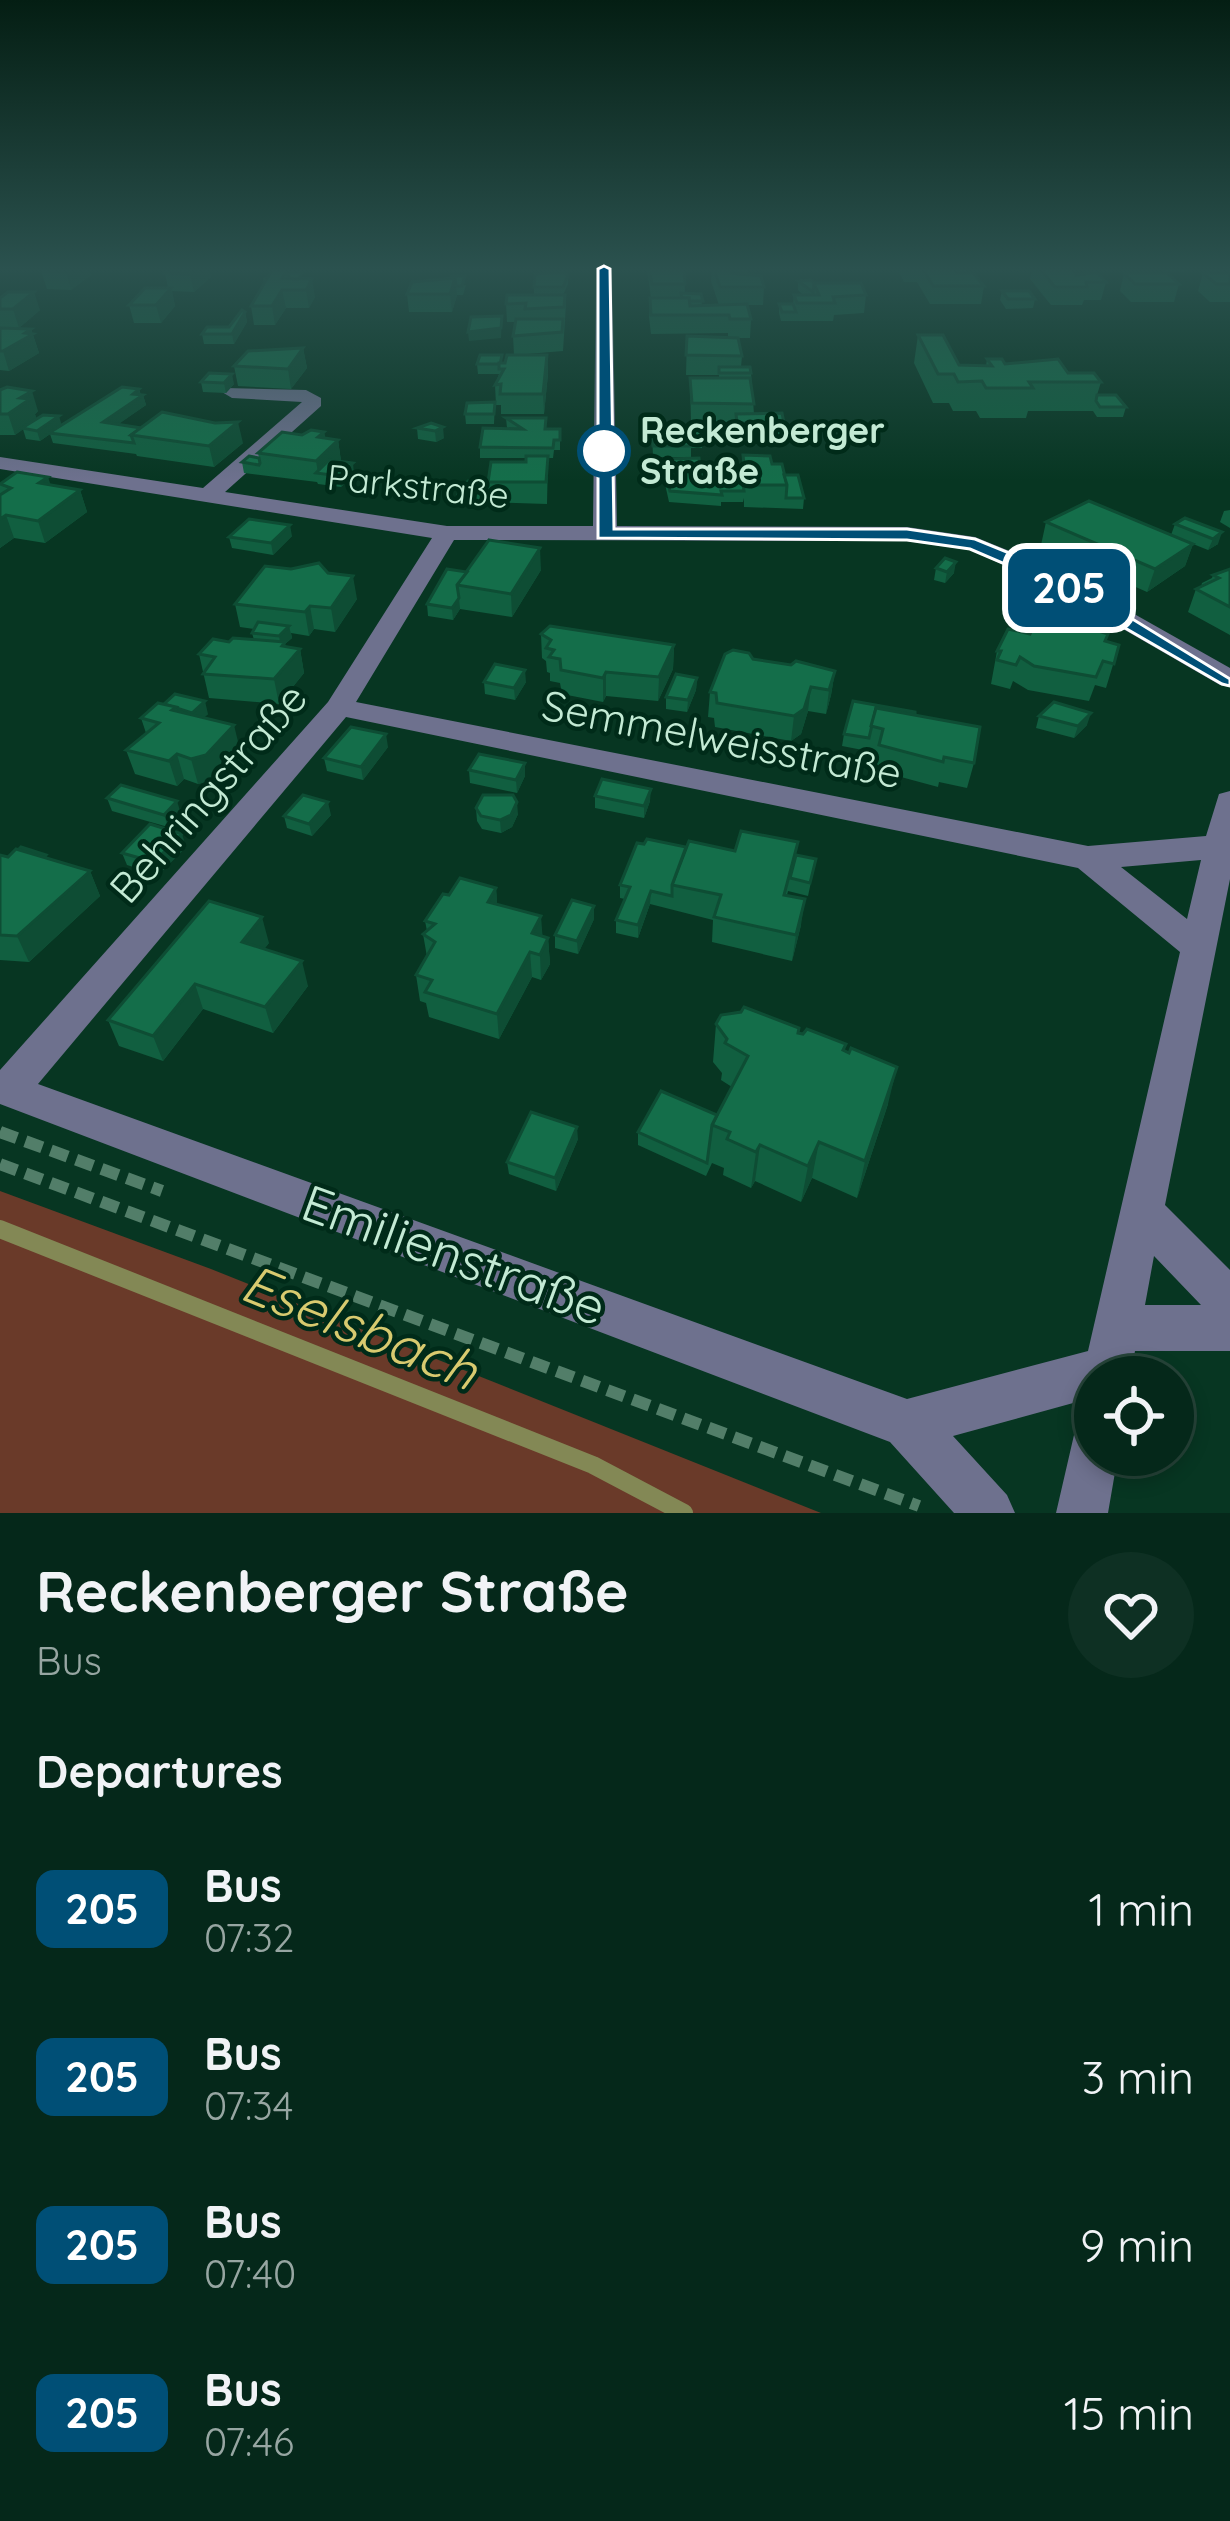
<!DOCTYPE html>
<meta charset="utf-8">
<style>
body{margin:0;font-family:Quicksand,sans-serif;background:#0e3023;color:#f1f3f6;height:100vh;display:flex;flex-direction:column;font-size:45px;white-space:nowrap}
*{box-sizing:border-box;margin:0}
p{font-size:39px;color:#97a6a2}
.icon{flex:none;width:66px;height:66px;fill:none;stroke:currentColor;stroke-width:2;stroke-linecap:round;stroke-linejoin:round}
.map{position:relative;height:1513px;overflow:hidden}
.details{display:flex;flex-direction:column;background:#05281a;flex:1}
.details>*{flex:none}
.badge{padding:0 24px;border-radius:18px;font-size:42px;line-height:78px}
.fabs{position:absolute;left:1074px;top:1356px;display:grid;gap:24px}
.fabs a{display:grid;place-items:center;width:120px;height:120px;border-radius:50%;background:#05281a;box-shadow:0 6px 18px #0003,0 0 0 3px #264439;font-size:60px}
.map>.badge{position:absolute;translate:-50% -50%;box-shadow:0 0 0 6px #fff}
h2{padding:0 36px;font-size:45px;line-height:108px}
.round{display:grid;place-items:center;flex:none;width:126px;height:126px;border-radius:63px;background:#0e3023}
.overview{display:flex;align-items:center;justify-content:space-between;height:204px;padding:0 36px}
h1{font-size:57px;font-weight:700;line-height:90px}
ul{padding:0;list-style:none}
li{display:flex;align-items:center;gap:36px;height:168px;padding:0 36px}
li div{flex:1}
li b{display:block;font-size:45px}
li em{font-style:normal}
li .badge{min-width:132px;font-weight:700;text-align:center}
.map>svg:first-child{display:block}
.green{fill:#6a3a29}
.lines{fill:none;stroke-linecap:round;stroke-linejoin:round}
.stream{stroke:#838855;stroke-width:18}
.path-far1{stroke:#527e69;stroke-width:9;stroke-dasharray:15 8;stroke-linecap:butt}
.path{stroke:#527e69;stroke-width:12;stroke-dasharray:18 9;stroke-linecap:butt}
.minor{fill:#6e718e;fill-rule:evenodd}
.wall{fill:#115f40}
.shaded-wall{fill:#0e4d34}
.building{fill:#146e4a;stroke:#0e4d34;stroke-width:3}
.line{fill:#004f76;stroke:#fff;stroke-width:3}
.stop-dot{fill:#fff;stroke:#004f76;stroke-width:6}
.labels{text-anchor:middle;stroke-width:9;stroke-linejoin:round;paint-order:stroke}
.far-stop-label{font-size:36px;font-weight:bold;fill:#c3ead4;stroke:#002b19;text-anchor:start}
.far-street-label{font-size:36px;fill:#c3ead4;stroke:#002b19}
.street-label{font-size:42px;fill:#c3ead4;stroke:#002b19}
.near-street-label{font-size:51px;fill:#c3ead4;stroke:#002b19}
.near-water-label{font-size:54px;font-style:italic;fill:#d8ca6f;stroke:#002b19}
</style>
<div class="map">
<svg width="1230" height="1513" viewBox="0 0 1230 1513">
<rect width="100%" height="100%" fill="#073622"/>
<polygon class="green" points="0,1191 211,1269 821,1513 0,1513"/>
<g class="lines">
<polyline class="stream" points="0,1229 593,1465 684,1513"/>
<polyline class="path-far1" points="0,1132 9,1135"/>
<g class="path">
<polyline points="0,1132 162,1191"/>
<polyline points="0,1164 919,1506"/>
</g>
<g class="minor">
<path d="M596,269H612L617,526L907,527L975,537L1058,571L1230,668V687L1220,685L1040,581L970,550L907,541L454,540L356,702L1088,846L1206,836L1219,794L1230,791V879L1165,1205L1230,1270V1351H1135L1130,1377H1095V1397L953,1436L1007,1495L1015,1513H954L890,1442L0,1104V1070L328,702L432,538L0,469V457L203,488L302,402L232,398L222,392L225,388L306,390L321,398V406L225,492L447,526H593ZM346,717L1078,868L1180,952L1088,1351L907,1399L38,1084ZM1201,860L1187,919L1121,867ZM1154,1256L1201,1305H1145Z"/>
<polygon points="1095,1415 1095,1455 1118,1455 1108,1513 1056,1513 1077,1422"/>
</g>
</g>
<g class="wall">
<polygon points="44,269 90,269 91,275 71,290 47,289 41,271"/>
<polygon points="170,269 209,269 211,277 194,292 172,291 175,306 161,323 134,323 129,305 168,288 165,273"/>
<polygon points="647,269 684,269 685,293 701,294 702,306 719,305 711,281 712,269 747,269 747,274 764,287 763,305 748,305 751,319 750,338 739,338 742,356 741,367 751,373 754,414 784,423 783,434 736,433 735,424 691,424 690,378 719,378 719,375 686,375 687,336 728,337 728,333 651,334 649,317 651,298"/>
<polygon points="899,269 966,269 966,273 984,286 981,304 930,304 917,282 904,282 899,272"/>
<polygon points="1032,269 1073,269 1076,275 1106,282 1101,300 1084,300 1082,305 1051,305 1030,279"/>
<polygon points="1162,269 1186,269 1185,272 1166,272"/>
<polygon points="1211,269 1230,269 1230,302 1210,302 1198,291 1203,273 1210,273"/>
<polygon points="287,272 304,279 315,297 309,308 286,308 275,325 254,325 251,306 264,283 263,278"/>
<polygon points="1124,273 1179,284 1174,302 1131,302 1120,291"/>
<polygon points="568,275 568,284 563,295 566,295 566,304 563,351 515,355 547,355 548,374 544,414 501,414 501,405 496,405 495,385 499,374 478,374 477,364 505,363 514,355 513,336 516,322 507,322 506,304 534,294 534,287"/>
<polygon points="798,281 866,295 864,313 834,315 833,321 781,321 779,313 779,304 793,304 794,295 803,295 798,290"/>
<polygon points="466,285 463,295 457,295 452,312 409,312 407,294"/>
<polygon points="1002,291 1035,299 1033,308 1006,309 1000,300"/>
<polygon points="0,298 40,310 19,328 0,327"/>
<polygon points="245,312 247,322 234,344 204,344 202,334 229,327"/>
<polygon points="0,328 31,329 39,353 9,371 0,370"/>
<polygon points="918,335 959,365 986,366 987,359 1005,364 1068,373 1101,382 1097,395 1126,407 1123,417 1097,417 1093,411 1028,411 1026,418 980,418 976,411 953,411 949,403 933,403 914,363"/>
<polygon points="303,348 307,368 291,389 238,386 234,366"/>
<polygon points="201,382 234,384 226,393 203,392"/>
<polygon points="139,389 141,395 143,395 146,405 118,424 243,443 214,467 137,456 136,454 53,443 50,434 40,441 26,439 23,429 15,435 0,435 0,390 38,411 35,414 36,419 62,425"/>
<polygon points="495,402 494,424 466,424 465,414"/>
<polygon points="506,418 547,429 560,429 560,450 554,450 553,458 548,458 547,504 489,502 460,505 459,493 526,462 526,458 480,458 480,447 507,428"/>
<polygon points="431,423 444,438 436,442 418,439 417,428"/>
<polygon points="652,430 703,437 702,448 691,448 691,457 653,457"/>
<polygon points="324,432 325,438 338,440 341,461 354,474 341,487 318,484 317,482 244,473 242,462 259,458 258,453 302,435"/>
<polygon points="743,455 772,464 784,475 804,498 803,509 744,507 744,498 743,502 721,502 721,506 669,502 663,475 663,464 702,481 742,483"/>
<polygon points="0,484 50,485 80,490 87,512 45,543 14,538 0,548"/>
<polygon points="1230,510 1230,528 1220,522 1224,511"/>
<polygon points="1185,518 1218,544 1208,550 1193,544 1185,566 1147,592 1041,545 1046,522 1171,535 1175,524"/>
<polygon points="292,536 273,555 232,548 229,537"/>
<polygon points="936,568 954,573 945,583 934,580"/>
<polygon points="1230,569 1230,635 1188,612 1196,589 1201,587 1202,583 1212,578 1213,575"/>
<polygon points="541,570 512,617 460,609 453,620 428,616 427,604 467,572"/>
<polygon points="328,573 357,599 335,632 314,629 309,636 291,633 292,638 285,644 286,646 300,649 304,673 279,704 209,698 199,654 229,642 254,640 252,633 254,629 240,627 235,604"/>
<polygon points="1092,629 1106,642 1119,645 1106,688 1095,685 1089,701 1028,690 1013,681 1010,689 991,684 997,651 1030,634"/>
<polygon points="541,634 674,645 673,669 658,701 606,696 603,702 562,694 560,683 550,681 550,673 547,672 546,661 542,658"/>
<polygon points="753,659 835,671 831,695 826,714 808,711 801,734 791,741 715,727 714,718 708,717 710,692"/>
<polygon points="697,678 696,690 687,712 666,709 666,697"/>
<polygon points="484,682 526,682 515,700 485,694"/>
<polygon points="158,703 208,714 203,718 240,750 213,780 198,784 184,779 177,786 135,774 126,750 146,733 141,718"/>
<polygon points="915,715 974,763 967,788 939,782 938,787 875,770 878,753 842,746 844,734"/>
<polygon points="1039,716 1087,725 1074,738 1036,728"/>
<polygon points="388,747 363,780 327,771 324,758"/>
<polygon points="469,770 525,776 517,793 470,783"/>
<polygon points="595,796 650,801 644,818 595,808"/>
<polygon points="107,798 181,814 168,827 112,811"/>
<polygon points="476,808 518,814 512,827 501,833 482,829 477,821"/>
<polygon points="331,815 312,836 287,828 284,816"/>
<polygon points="186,847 158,875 127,865 122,853"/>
<polygon points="686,847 796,855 816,859 808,896 788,891 787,895 801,925 792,961 712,942 713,920 650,904 638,938 616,933 616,920 625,899 620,898 620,885"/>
<polygon points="0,855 8,857 46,855 47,858 90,871 100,896 29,962 0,960"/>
<polygon points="496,888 497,904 542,936 548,938 550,964 541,980 532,977 499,1039 429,1017 426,1003 420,1001 416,975 427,957 423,934 427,931 425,921 449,895"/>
<polygon points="594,919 578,954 555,948 555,935"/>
<polygon points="269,943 264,949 308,986 273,1033 203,1009 163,1061 119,1046 108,1020"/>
<polygon points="716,1024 799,1028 799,1033 844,1051 888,1104 857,1198 812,1178 801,1202 755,1181 751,1188 723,1175 724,1168 712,1163 706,1176 638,1145 638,1132 717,1115 732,1087 721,1080 722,1073 713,1062"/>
<polygon points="578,1139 556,1191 509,1174 507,1162"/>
</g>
<g class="shaded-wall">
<polygon points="70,269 90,269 91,275 71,290 66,272"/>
<polygon points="196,269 209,269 211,277 194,292 190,274"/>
<polygon points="455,278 457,295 452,312 450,294"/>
<polygon points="312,279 315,297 309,308 306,290"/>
<polygon points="171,288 175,306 161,323 156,305"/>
<polygon points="282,290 286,308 275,325 272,306"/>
<polygon points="34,292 40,310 19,328 13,309"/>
<polygon points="245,312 247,322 234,344 232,334"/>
<polygon points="502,316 501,338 469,341 468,332"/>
<polygon points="31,329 39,353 9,371 3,351"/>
<polygon points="303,348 307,368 291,389 288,369"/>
<polygon points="547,355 548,374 544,414 543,394"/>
<polygon points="232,374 234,384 226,393 224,383"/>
<polygon points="139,389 141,397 143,395 146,405 106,433 103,422"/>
<polygon points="32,391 38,411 35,414 37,420 15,435 8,414 20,398"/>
<polygon points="59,416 62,426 40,441 37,431"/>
<polygon points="238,422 243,443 214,467 209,446"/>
<polygon points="443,427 444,438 436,442 435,431"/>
<polygon points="324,432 327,450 338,440 341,461 318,473 316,461 318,437"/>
<polygon points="353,463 354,474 341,487 339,476"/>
<polygon points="48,477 54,495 67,486 70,497 80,490 87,512 45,543 38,521 39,483"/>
<polygon points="6,515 14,538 0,548 0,519"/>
<polygon points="290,525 292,536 273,555 271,543"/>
<polygon points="1222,532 1218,544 1208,550 1213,539"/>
<polygon points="1193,544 1185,566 1147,592 1155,569"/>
<polygon points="540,548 541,570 512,617 511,594"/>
<polygon points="956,562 954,573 945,583 947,572"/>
<polygon points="353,576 357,599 335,632 331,608"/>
<polygon points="459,598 460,609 453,620 452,608"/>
<polygon points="310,606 314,629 309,636 305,612"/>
<polygon points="289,626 292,638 285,644 289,661 300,649 304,673 279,704 274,679 281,648 279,636"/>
<polygon points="674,645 673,669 658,701 659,677"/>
<polygon points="525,670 526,682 515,700 514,688"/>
<polygon points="835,671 831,695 826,714 829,690"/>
<polygon points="606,672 606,696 603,702 603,678"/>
<polygon points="697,678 696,690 687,712 688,700"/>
<polygon points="811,687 808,711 801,734 791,741 794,716"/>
<polygon points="205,701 208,714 196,725 192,713"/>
<polygon points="1091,713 1087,725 1074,738 1078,726"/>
<polygon points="234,725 240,750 213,780 198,784 191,759"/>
<polygon points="386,734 388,747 363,780 361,767"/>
<polygon points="177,754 184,779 177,786 169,761"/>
<polygon points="525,763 525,776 517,793 516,780"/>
<polygon points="651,789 650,801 644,818 644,806"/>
<polygon points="177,801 181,814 168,827 164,815"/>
<polygon points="328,802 331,815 312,836 309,824"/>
<polygon points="517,802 518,814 512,827 501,833 500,820"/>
<polygon points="182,834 186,847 158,875 154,862"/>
<polygon points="90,871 100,896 29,962 17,936"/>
<polygon points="496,888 498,914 488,902"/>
<polygon points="651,891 650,904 638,938 638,925"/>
<polygon points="805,899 801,925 792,961 796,935"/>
<polygon points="594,906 594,919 578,954 577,941"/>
<polygon points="541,916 543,942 532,933"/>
<polygon points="262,917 269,943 250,967 242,942"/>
<polygon points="548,938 550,964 541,980 540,955"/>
<polygon points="530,952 532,977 499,1039 497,1014"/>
<polygon points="302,961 308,986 273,1033 265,1007"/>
<polygon points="195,984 203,1009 163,1061 153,1036"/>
<polygon points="897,1067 888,1104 857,1198 865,1161"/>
<polygon points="577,1127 578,1139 556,1191 555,1178"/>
<polygon points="819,1142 812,1178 801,1202 808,1166"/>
<polygon points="760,1145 755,1181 751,1188 756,1152"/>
</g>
<g class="building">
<polygon points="44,269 70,269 66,272 41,271"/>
<polygon points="170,269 196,269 190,274 165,273"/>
<polygon points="649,269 684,269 685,284 652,284"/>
<polygon points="714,269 730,269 731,273 761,276 764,287 720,287"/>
<polygon points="923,269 955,269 957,273 973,273 984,286 933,286"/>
<polygon points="1040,269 1073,269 1076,275 1097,272 1106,282 1086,282 1087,287 1055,287"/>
<polygon points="1224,269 1230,269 1230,284 1216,284 1203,273 1228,273"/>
<polygon points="272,270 287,270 282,278 312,279 306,290 282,290 272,306 251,306"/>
<polygon points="287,272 303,272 298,279 293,279 289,278"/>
<polygon points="563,272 568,275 563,287 534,287 535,274"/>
<polygon points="1124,273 1167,273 1179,284 1135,284"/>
<polygon points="452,276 465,276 462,286 456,286 455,278 451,278"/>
<polygon points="455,278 450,294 407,294 412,282"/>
<polygon points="811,280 814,283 813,292 798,281"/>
<polygon points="814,283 861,283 866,295 833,297 835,303 797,303 794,295 819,295"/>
<polygon points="145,288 171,288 156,305 129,305"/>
<polygon points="1002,291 1029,291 1035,299 1008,299"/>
<polygon points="8,292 34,292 13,309 0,309 0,298"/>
<polygon points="681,293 701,294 703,301 689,301 689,298 682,298"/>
<polygon points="507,295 565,295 564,307 525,309 526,303 506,304"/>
<polygon points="650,298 689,298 690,306 747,304 751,319 730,319 729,315 651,315"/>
<polygon points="779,304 793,304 796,312 782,312"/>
<polygon points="242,310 245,312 232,334 202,334 207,327 229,327"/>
<polygon points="502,316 501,328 468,332 471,317"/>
<polygon points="516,319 563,319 562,332 513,336"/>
<polygon points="0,328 31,329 25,333 33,334 3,351 0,351"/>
<polygon points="918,335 943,335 959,365 992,366 987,359 1002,359 1005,364 1058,359 1068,373 1094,373 1101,382 1029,382 1033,388 986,388 982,381 958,382 954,374 938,374"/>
<polygon points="687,336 738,338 742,356 686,355"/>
<polygon points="303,348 288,369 234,366 248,351"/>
<polygon points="480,355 502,355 500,364 477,364"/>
<polygon points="507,355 547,355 543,394 500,394 501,384 495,385 504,369 499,369 499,363 505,363"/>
<polygon points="719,367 750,367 751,373 719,373"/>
<polygon points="209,373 232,374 224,383 201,382"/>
<polygon points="690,378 750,378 754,404 692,403"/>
<polygon points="7,387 32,391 20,398 30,399 8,414 0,414 0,390"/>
<polygon points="122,387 139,389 133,394 143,395 103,422 141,428 131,435 134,443 49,433"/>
<polygon points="1097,395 1116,395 1126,407 1100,407 1096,401"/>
<polygon points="495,402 494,414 465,414 467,403"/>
<polygon points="162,412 215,423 238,422 209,446 131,435"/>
<polygon points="782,413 784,423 737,423 736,414"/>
<polygon points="43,415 59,416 37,431 22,428"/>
<polygon points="506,418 546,418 545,429 560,429 560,440 554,440 553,448 480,447 483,428 523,429"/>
<polygon points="431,423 443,427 435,431 417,428"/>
<polygon points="311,430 324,432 318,437 338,440 316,461 258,453 282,432 302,435"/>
<polygon points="652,430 702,430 703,437 690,437 691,446 653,446"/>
<polygon points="743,455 770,456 772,464 782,464 787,485 746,485"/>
<polygon points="249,456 259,458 260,463 259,465 242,462"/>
<polygon points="526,456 548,456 546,482 488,482 491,462 526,462"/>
<polygon points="699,458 702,481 735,479 735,483 743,483 744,491 721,491 722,495 670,491 663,464 670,465 669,459"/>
<polygon points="329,460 353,463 339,476 316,473"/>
<polygon points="17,472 48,477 39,483 80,490 38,521 6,515 0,519 0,495 11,488 0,484"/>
<polygon points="784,475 798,475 804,498 786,498 787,485"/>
<polygon points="488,480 488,491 459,493 468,481"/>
<polygon points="1089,501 1193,544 1155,569 1046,522"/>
<polygon points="1185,518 1222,532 1213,539 1175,524"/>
<polygon points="249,519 290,525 271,543 229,537"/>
<polygon points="489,540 540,548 511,594 457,585"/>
<polygon points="945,558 956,562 947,572 936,568"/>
<polygon points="319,563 328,573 353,576 331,608 310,606 305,612 235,604 265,566 291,569"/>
<polygon points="447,569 467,572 457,585 459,598 452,608 427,604"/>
<polygon points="1230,569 1230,607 1196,589 1219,578 1213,575"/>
<polygon points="1040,613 1094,623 1092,629 1108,634 1105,641 1119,645 1114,664 1103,661 1096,677 1034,666 1020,657 1016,665 997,660 1001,651 997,651 1008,629 1030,634"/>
<polygon points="258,622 289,626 279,636 252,633"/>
<polygon points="550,626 674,645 659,677 606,672 603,678 561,670 560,659 549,657 554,650 546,648 551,640 541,634"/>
<polygon points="233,638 285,642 282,646 300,649 274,679 203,674 215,657 199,654 213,639 229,642"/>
<polygon points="733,650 749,653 753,659 791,665 796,661 835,671 829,690 811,687 804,709 794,716 717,703 716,693 710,692 725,654"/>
<polygon points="495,664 525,670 514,688 484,682"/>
<polygon points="676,674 697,678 688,700 666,697"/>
<polygon points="175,694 205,701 192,713 164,704"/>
<polygon points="853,701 915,712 915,715 876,708 869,738 844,734"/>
<polygon points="1054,702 1091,713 1078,726 1039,716"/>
<polygon points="158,703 176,707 172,710 234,725 206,755 191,759 177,754 169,761 126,750 159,723 141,718"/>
<polygon points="876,708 980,727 974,763 944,757 943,762 879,745 883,729 871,726"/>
<polygon points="351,727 386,734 361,767 324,758"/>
<polygon points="479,754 525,763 516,780 469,770"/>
<polygon points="602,779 651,789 644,806 595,796"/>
<polygon points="121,785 177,801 164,815 107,798"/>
<polygon points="303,795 328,802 309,824 284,816"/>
<polygon points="483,795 513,795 517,802 511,815 500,820 481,816 476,808"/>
<polygon points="150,824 182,834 154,862 122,853"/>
<polygon points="741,831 798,842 784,895 805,899 796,935 714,917 721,895 672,885 689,841 735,851"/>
<polygon points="647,839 686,847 672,885 672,896 651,891 638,925 616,920 630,887 620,885 637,843 644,844"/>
<polygon points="21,847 46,855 44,857 19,849"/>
<polygon points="16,849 90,871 17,936 0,935 0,855 8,857"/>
<polygon points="796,855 816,859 810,883 790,878"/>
<polygon points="460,878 496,888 488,902 541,916 532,933 548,938 540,955 530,952 497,1014 425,992 432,980 416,975 435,942 423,934 435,924 425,921 443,894 449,895"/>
<polygon points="572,900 594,906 577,941 555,935"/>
<polygon points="209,901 262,917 242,942 302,961 265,1007 195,984 153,1036 108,1020"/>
<polygon points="744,1007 799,1028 798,1033 803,1034 807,1029 846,1044 843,1050 849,1053 851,1048 897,1067 865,1161 819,1142 808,1166 760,1145 756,1152 727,1139 730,1132 712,1125 748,1056 725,1043 727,1039 716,1024 721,1015 741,1012"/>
<polygon points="661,1091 717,1115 712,1125 707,1163 638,1132"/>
<polygon points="531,1112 577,1127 555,1178 507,1162"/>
</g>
<linearGradient id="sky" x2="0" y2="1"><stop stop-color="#041e13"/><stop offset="0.56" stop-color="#2b524f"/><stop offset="1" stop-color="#2b524f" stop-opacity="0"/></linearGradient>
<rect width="1230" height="481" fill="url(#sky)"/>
<polygon class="line" points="604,266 610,269 614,529 907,529 975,539 1056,572 1230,679 1230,686 1222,684 1042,580 970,549 907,540 598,538 598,269"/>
<circle class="stop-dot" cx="604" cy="451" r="24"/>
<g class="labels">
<g class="far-stop-label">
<text x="640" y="443">Reckenberger<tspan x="640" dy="41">Straße</tspan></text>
</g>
<g class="far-street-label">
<text transform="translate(418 486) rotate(6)" y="13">Parkstraße</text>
</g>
<g class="street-label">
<text transform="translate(722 739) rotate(11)" y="15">Semmelweisstraße</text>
<text transform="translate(208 793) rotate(-49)" y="15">Behringstraße</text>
</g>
<g class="near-street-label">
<text transform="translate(454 1255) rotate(20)" y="18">Emilienstraße</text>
</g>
<g class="near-water-label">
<text transform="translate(360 1327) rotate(22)" y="19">Eselsbach</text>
</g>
</g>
</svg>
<div class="fabs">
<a><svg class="icon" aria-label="locate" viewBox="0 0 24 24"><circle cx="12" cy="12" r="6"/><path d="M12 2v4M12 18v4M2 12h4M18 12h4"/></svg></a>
</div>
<b class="badge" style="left:1069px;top:588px;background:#004f76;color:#fff">205</b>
</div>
<section class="details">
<div class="overview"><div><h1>Reckenberger Straße</h1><p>Bus</p></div><a class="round"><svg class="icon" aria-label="heart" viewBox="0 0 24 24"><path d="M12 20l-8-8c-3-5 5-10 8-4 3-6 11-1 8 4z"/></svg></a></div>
<h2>Departures</h2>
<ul>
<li><span class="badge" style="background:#004f76;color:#fff">205</span><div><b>Bus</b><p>07:32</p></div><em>1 min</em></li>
<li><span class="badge" style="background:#004f76;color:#fff">205</span><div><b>Bus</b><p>07:34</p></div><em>3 min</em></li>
<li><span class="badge" style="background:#004f76;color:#fff">205</span><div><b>Bus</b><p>07:40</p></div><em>9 min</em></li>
<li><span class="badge" style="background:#004f76;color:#fff">205</span><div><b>Bus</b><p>07:46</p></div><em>15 min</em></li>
</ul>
</section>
